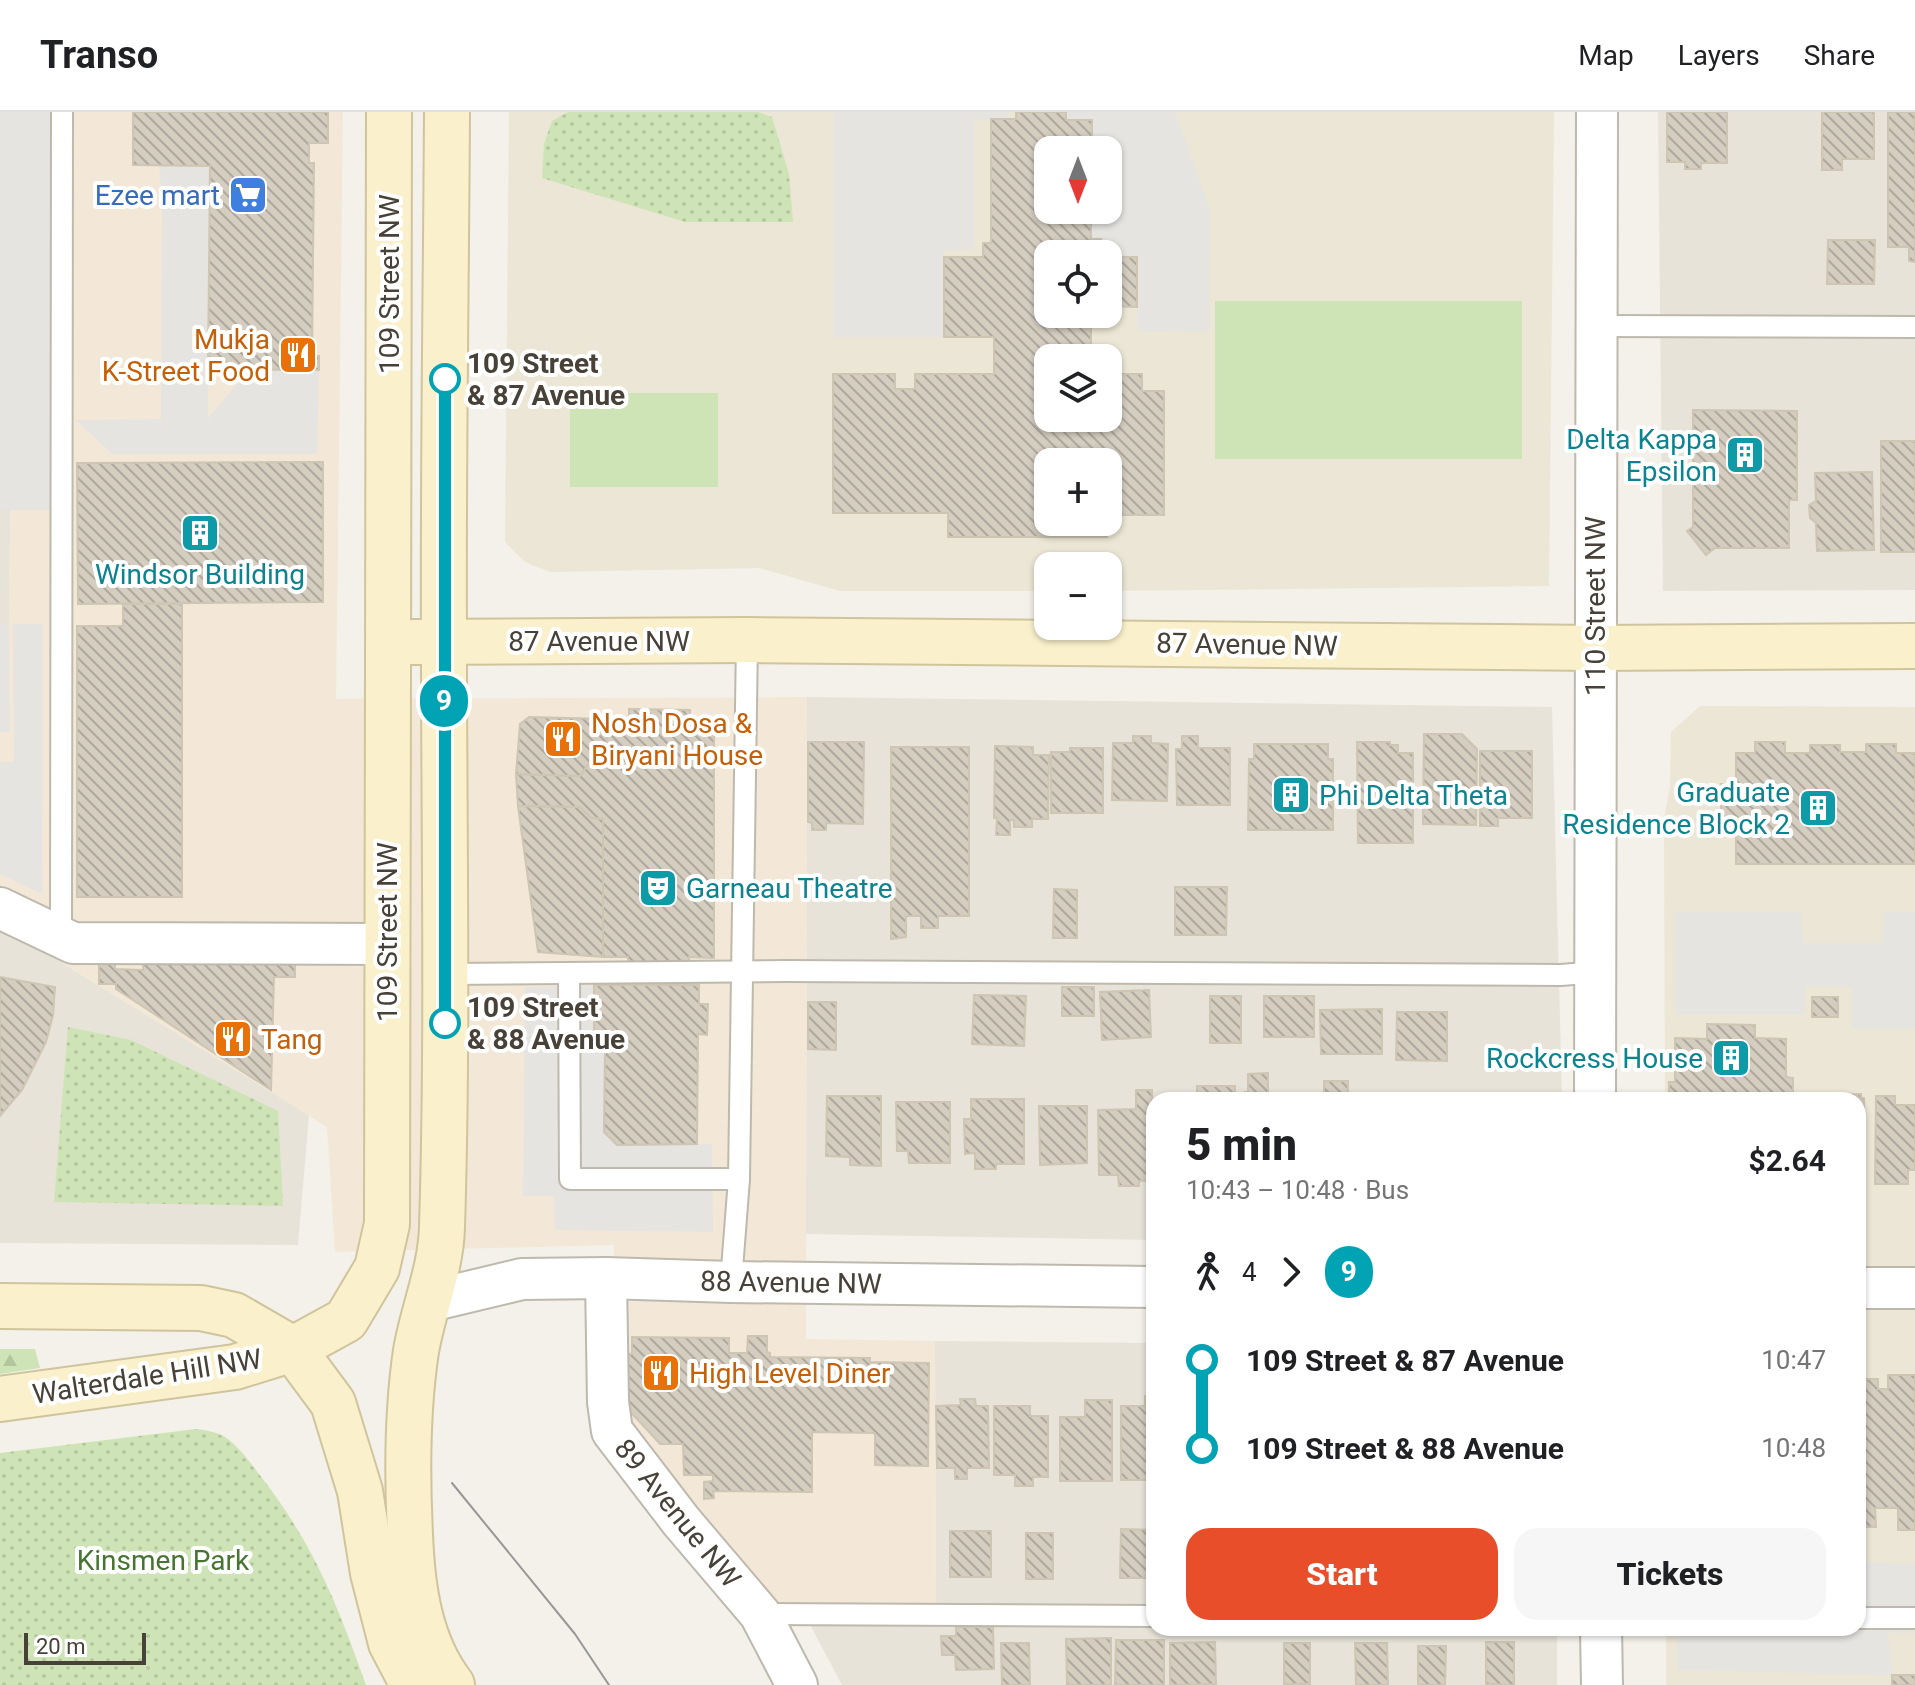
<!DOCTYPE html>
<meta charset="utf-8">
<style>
body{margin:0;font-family:Roboto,sans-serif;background:#f6f6f6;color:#202124;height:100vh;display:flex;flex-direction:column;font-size:30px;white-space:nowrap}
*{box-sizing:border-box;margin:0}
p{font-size:26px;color:#757577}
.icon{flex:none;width:44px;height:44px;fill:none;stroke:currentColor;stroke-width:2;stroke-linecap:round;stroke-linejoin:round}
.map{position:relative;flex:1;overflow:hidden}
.panel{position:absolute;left:1146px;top:980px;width:720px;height:544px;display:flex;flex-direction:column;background:#fff;border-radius:24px;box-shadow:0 2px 6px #0004}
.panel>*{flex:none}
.badge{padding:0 16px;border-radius:26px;font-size:28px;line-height:52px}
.needle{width:52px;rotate:180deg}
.fabs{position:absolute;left:1034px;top:24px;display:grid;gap:16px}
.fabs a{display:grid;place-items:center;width:88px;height:88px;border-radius:16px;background:#fff;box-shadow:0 2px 6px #0004;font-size:40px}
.scale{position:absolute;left:24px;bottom:20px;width:122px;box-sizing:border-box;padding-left:8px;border:4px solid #474138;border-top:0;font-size:22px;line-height:28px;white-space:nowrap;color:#474138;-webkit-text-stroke:6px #fff;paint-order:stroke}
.map>.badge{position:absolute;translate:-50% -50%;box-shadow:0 0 0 4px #fff}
.legs{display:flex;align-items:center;gap:12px;height:88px;padding:0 40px;font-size:26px}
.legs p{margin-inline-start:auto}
.head{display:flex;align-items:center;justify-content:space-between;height:136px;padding:0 40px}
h1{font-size:44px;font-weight:800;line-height:60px}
.primary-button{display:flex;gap:16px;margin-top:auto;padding:16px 40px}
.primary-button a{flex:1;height:92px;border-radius:24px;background:#e94e2b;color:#fff;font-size:32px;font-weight:800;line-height:92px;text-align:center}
.primary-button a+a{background:#f6f6f6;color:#202124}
ul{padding:0 40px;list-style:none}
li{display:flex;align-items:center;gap:28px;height:88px;font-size:30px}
li i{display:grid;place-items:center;width:12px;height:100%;margin:0 10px;background:currentColor}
li i::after{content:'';width:20px;height:20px;margin:-10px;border:6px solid;border-radius:50%;background:#fff}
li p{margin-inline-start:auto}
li:first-child i{background:linear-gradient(#0000 50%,currentColor 0)}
li:last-child i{background:linear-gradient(currentColor 50%,#0000 0)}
header{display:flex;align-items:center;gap:48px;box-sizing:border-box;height:112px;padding:0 40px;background:#fff;border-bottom:2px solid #e0e0e0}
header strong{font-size:38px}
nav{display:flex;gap:44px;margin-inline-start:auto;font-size:28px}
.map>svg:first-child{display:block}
.residential{fill:#e7e3d8}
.commercial{fill:#f3e8d7}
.education{fill:#ebe6d5;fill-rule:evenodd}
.forest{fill:url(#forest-firs)}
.park{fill:url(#park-dots)}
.pitch{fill:#cee4b6}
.parking{fill:#e5e4e1}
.building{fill:url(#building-back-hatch);stroke:#cec5b3;stroke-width:2}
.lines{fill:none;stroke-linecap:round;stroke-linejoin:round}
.lane-casing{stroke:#beb9ad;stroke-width:24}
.street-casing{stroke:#beb9ad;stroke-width:44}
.secondary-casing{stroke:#cfc49c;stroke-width:48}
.lane{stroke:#fff;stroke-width:20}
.street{stroke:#fff;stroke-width:40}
.secondary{stroke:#faf1cc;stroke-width:44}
.tram{stroke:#979797;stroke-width:2}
.line-1-casing{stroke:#fff;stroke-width:18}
.line-1{stroke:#00a3b4;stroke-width:12}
.stop-1-dot{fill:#fff;stroke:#00a3b4;stroke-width:4}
.labels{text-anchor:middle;stroke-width:8;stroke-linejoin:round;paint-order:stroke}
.shop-label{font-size:28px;fill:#366cbe;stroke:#fff;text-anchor:end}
.street-label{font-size:28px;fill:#474138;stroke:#fff}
.food-label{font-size:28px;fill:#c56008;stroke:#fff;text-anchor:start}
.stop-label{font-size:28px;font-weight:bold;fill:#474138;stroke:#fff;text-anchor:start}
.culture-label{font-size:28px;fill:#0d838f;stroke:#fff;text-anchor:end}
.park-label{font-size:28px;fill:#477430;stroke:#fff}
</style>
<header>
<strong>Transo</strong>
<nav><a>Map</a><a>Layers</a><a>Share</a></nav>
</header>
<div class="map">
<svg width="1915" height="1573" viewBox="0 0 1915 1573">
<defs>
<pattern id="forest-firs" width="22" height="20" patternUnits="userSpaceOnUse" patternTransform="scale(2)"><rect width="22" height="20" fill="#cee4b6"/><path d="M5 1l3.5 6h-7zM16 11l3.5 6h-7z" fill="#b2c59d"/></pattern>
<pattern id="park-dots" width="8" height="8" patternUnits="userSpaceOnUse" patternTransform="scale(2)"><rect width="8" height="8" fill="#cee4b6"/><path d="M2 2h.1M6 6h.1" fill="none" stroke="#b2c59d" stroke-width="1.8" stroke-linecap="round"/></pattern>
<pattern id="building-back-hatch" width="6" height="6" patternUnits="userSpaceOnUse" patternTransform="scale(2)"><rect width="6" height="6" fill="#d4cdc0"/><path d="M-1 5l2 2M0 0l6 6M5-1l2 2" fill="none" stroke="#aea89d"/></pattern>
</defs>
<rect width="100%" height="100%" fill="#f3f1e9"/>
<g class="residential">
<polygon points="0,0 15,0 9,512 0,512"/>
<polygon points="1658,0 1915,0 1915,478 1663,479"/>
<polygon points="807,585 1552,595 1562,988 1154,988 1154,1128 806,1122"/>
<polygon points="0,818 59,849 309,1003 298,1133 0,1131"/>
<polygon points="935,1229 1154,1231 1154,1516 1557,1516 1557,1573 842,1573 805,1503 936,1502"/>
</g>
<polygon class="commercial" points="15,0 343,0 336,587 807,585 806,1227 935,1229 936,1503 760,1502 612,1319 614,1133 335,1140 327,1015 59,849 0,818 0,512 9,512"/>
<g class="education">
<path d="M509,0H1554L1549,474L1108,479V454H1048V479H840L759,456L550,460L532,453L524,449L505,430ZM1048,38H1108V98H1048ZM1048,142H1108V202H1048ZM1048,246H1108V306H1048ZM1048,350H1108V410H1048Z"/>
<polygon points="1700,594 1915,595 1915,1573 1666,1573 1666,1516 1858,1516 1858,988 1665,988 1664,706 1670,675 1671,620"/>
</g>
<polygon class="forest" points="0,1237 35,1237 40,1256 0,1262"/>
<g class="park">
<polygon points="568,0 758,0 772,5 789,62 793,110 685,110 542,66 544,32 552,9"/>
<polygon points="68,915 131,928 278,999 283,1094 54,1090"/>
<path d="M196,1317C206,1318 216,1320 225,1325C240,1335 251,1352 262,1366C314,1433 338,1494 366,1573H0V1341Z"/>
</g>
<g class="pitch">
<rect x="1215" y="189" width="307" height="158"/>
<rect x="570" y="281" width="148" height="94"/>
</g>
<g class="parking">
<polygon points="0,0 62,0 54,398 0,398"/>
<polygon points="834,0 1009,0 1009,7 974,8 974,137 944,138 944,225 833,225"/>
<polygon points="1066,0 1175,0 1210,99 1209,220 1137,219 1137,145 1108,145 1108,142 1101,142 1101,127 1091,127 1091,98 1108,98 1108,38 1092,38 1066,8"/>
<polygon points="159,54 210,54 208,306 249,258 319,258 317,342 112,342 76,308 161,307 162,87"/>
<polygon points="0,512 9,512 10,620 0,620"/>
<polygon points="13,512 43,512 42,782 0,762 0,650 14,650"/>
<polygon points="1676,800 1801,800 1802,831 1883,831 1884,800 1915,800 1915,917 1852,917 1852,875 1805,875 1805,902 1676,902"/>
<polygon points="594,873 594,939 605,939 604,1020 617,1033 712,1032 713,1120 555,1118 554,1084 523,1084 525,875"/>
<polygon points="1858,1450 1915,1452 1915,1521 1888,1521 1892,1563 1678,1558 1676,1516 1858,1516"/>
</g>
<g class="building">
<polygon points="133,0 328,0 328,31 309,31 309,51 314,51 312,244 319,244 319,258 208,257 210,54 133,53"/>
<polygon points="1016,0 1066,0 1066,8 1092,8 1092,38 1048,38 1048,98 1091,98 1091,127 1101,127 1101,142 1048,142 1048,202 1102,202 1091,204 1091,233 1060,233 1060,246 1048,246 1048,306 1108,306 1108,262 1142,262 1142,279 1164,279 1164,403 1108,403 1108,350 1048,350 1048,410 1107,410 1107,425 948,425 948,401 833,401 833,262 895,262 895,277 915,277 915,262 994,262 994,225 944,225 944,145 983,145 983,131 991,131 991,7 1016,7"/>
<polygon points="1667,0 1727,0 1727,51 1701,51 1701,57 1685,57 1685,50 1667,50"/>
<polygon points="1822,0 1874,0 1874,47 1842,47 1842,58 1822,58"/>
<polygon points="1888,0 1915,0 1915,150 1909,149 1909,135 1888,135"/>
<polygon points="1828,128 1875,128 1874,172 1827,172"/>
<polygon points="1108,145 1137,145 1137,195 1108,194"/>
<polygon points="1693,298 1797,299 1797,388 1789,388 1789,436 1715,436 1706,443 1687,419 1693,415"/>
<rect x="1881" y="329" width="34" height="111"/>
<polygon points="323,350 323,490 78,492 77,351"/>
<polygon points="1872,360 1874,438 1817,439 1816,411 1810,406 1809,393 1816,389 1815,361"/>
<polygon points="123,492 182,492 182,785 77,785 77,514 123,514"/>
<polygon points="629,597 690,598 690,608 714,608 714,846 689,845 689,854 628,853 628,845 603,845 603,707 591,706 580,695 518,694 516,662 580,664 589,651 606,642 607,607 629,605"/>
<polygon points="529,605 607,607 606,642 589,651 580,664 516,662 520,612"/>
<polygon points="1424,622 1462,622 1477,637 1476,713 1423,712"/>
<polygon points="1133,624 1151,624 1151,631 1168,632 1167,689 1112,688 1113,631 1133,631"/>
<polygon points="1182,624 1198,624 1198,636 1230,636 1230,693 1177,693 1176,637 1182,637"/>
<polygon points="808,630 864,630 863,712 826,711 826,718 812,718 812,711 808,710"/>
<polygon points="1357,630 1390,630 1390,633 1398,633 1398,641 1413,641 1413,731 1358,731"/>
<polygon points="1755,630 1785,630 1785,641 1810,641 1810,633 1840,633 1840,640 1866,640 1866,632 1896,632 1896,641 1915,641 1915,752 1736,752 1736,720 1721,720 1721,672 1736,672 1736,641 1755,641"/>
<polygon points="1254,632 1328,632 1328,647 1333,647 1333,718 1248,718 1249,647 1254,647"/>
<polygon points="995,634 1033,635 1033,643 1049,643 1048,707 1032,707 1032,715 1014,715 1014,708 1010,708 1010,723 996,723 997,706 994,706"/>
<polygon points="891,635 969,635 969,804 938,804 938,816 921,816 921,804 906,804 906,825 891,827"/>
<polygon points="1070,636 1103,636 1103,701 1051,701 1051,640 1070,640"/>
<polygon points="1480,639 1532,639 1532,706 1498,706 1498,714 1480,714"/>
<polygon points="518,694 580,695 591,706 603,707 603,845 538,840"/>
<polygon points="1175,775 1227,775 1226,823 1175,823"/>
<polygon points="1054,777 1077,778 1077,826 1053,826"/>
<polygon points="143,848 295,848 295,865 274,865 271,978 116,877 116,872 99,872 99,852 115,852 115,857 143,858"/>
<polygon points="0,865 55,875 53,903 46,930 22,978 0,1004"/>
<polygon points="594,873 699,873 699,892 708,892 707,923 698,922 697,1032 617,1033 604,1020 605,939 594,939"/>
<rect x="1062" y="875" width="32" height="29"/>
<polygon points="1149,878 1151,925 1102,928 1100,880"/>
<polygon points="974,883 1026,884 1024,934 972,932"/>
<rect x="1210" y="884" width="31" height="47"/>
<rect x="1264" y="884" width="50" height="41"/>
<rect x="1812" y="885" width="26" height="20"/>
<polygon points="808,890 836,890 836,938 808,937"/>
<polygon points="1382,897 1382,942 1321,942 1320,898"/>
<polygon points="1397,900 1447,900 1447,949 1396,948"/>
<polygon points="1707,912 1755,913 1755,926 1786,927 1786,965 1793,966 1793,988 1669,988 1669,970 1675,970 1675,926 1707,927"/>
<polygon points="1268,961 1268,982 1306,981 1306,988 1245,988 1245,980 1248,980 1248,962"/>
<rect x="1324" y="969" width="24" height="19"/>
<rect x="1197" y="974" width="38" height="14"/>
<polygon points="1136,978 1152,978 1154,1068 1139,1069 1139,1074 1119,1074 1118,1063 1099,1063 1098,998 1136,997"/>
<rect x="1404" y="982" width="58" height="6"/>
<polygon points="1861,982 1861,986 1864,986 1865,1068 1858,1068 1858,988 1810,988 1830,986 1830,983"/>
<polygon points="827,984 881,984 881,1054 850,1053 850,1045 826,1044"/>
<polygon points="1876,984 1895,984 1895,993 1915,993 1915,1058 1908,1058 1908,1072 1875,1072"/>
<polygon points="971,987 1024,987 1024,1052 996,1052 996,1057 975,1057 975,1041 965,1042 964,1007 971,1007"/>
<polygon points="896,990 950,990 950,1051 909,1051 908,1039 897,1039"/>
<polygon points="1039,994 1087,994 1087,1051 1040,1053"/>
<polygon points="748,1224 767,1224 767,1240 770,1241 770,1245 870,1246 870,1250 929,1251 928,1354 875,1353 875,1321 812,1320 812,1380 713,1379 714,1386 704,1387 704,1370 713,1369 713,1363 684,1363 683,1332 660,1332 626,1295 622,1241 632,1242 632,1225 729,1226 729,1241 747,1241"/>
<polygon points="1888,1263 1915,1263 1915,1418 1898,1418 1898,1396 1875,1396 1876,1415 1858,1415 1858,1267 1878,1267 1878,1277 1888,1277"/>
<polygon points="1145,1284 1154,1284 1154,1368 1121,1368 1121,1294 1145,1294"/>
<polygon points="960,1287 975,1287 976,1294 988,1294 989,1356 967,1356 967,1367 955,1367 955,1356 937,1356 936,1294 961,1293"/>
<polygon points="1085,1288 1112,1288 1112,1369 1060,1369 1060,1305 1085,1305"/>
<polygon points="994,1294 1030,1294 1030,1304 1048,1304 1048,1365 1033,1365 1033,1374 1015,1374 1015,1363 994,1363"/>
<polygon points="1121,1417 1154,1418 1154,1466 1120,1466"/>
<rect x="950" y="1419" width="41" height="46"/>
<rect x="1026" y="1421" width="27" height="46"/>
<polygon points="956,1515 993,1515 994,1557 956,1558 955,1543 942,1543 941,1524 956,1524"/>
<polygon points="1111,1526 1111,1573 1067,1573 1066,1527"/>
<polygon points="1116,1528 1164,1528 1164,1573 1115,1573"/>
<polygon points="1215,1530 1216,1572 1170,1573 1170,1531"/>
<polygon points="1486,1530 1514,1530 1514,1573 1486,1572"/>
<polygon points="1001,1531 1029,1531 1030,1573 1002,1573"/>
<rect x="1284" y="1531" width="26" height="41"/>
<polygon points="1355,1531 1387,1531 1388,1573 1356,1573"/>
<polygon points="1418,1534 1446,1534 1445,1573 1418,1573"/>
<rect x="1892" y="1563" width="23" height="10"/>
</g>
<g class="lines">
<defs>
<g id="lane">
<polyline points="1595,214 1915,215"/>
<polyline points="61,825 62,0"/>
<polyline points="569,861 570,1067 739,1067"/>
<polyline points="445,862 785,859 1561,863 1597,860"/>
<polyline points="731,1170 739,1067 747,528"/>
<polyline points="760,1502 1154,1504"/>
<polyline points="1858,1506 1915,1506"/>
</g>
<g id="street">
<polyline points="0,796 73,831 387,832"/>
<polyline points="1595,988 1597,0"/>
<polyline points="606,1166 608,1290 612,1319 681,1409 760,1502 797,1573"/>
<polyline points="1858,1176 1915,1176"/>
<polyline points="430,1189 522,1167 606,1166 731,1170 1154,1175"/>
<polyline points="1601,1516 1602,1573"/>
</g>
<g id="secondary">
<path d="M447,0C446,178 443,356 444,534C444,727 448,921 442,1115C441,1157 423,1198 416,1239C407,1299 407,1362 410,1422C412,1474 419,1530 452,1573"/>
<polyline points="413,530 747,528 1595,536 1915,534"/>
<polyline points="0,1194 201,1196 234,1203 293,1237 333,1291 360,1379 373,1461 391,1531 413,1573"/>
<polyline points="0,1287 235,1255 293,1237 346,1208 377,1156 387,1112 389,0"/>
</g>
</defs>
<use href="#lane" class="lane-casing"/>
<use href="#street" class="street-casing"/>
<use href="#secondary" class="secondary-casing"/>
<use href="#lane" class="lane"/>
<use href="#street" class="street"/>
<use href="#secondary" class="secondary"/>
<polyline class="tram" points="452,1371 575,1522 609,1573"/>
</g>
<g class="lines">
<defs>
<polyline id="line-1" points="445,911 445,267"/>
</defs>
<use href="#line-1" class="line-1-casing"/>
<use href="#line-1" class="line-1"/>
</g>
<defs>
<symbol id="supermarket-square" viewBox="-11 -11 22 22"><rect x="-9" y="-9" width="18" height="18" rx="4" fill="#3f7fe0" stroke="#fff"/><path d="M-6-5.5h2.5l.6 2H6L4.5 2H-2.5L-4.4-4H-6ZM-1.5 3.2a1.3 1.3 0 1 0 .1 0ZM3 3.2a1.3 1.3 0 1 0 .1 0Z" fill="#fff"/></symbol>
<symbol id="restaurant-square" viewBox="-11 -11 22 22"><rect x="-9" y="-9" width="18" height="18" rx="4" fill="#e8710a" stroke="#fff"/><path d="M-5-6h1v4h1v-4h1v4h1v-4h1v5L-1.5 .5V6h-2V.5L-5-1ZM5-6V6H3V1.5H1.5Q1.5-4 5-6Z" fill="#fff"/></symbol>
<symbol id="building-square" viewBox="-11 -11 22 22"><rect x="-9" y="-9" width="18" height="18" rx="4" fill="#0f9aa8" stroke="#fff"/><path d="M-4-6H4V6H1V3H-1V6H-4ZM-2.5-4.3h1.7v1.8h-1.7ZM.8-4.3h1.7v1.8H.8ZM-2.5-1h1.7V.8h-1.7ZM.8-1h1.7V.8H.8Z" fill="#fff"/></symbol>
<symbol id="theatre-square" viewBox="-11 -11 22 22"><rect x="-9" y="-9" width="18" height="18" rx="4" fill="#0f9aa8" stroke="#fff"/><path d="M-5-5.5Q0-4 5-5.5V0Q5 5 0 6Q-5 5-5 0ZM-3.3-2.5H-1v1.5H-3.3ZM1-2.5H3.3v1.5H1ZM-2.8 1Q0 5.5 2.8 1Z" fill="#fff"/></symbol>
</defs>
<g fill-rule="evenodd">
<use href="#supermarket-square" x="226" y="61" width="44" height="44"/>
<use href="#restaurant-square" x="276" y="221" width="44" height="44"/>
<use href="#building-square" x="1723" y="321" width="44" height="44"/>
<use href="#building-square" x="178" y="399" width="44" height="44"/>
<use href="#restaurant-square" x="541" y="605" width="44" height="44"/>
<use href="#building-square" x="1269" y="661" width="44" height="44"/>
<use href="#building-square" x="1796" y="674" width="44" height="44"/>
<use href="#theatre-square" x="636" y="754" width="44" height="44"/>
<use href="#restaurant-square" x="211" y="905" width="44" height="44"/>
<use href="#building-square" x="1709" y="924" width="44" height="44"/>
<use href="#restaurant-square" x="639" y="1239" width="44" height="44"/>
</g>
<g class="stop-1-dot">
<circle cx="445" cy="267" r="14"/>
<circle cx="445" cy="911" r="14"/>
</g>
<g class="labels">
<g class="shop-label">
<text x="220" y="93">Ezee mart</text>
</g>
<g class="street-label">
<text transform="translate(389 172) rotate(-90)" y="10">109 Street NW</text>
<text transform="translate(1595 494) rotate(-90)" y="10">110 Street NW</text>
<text x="599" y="539">87 Avenue NW</text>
<text transform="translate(1247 532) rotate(1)" y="10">87 Avenue NW</text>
<text transform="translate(387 820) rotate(-90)" y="10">109 Street NW</text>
<text transform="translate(791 1170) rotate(1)" y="10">88 Avenue NW</text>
<text transform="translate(147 1264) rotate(-9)" y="10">Walterdale Hill NW</text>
<text transform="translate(678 1401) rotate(51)" y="10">89 Avenue NW</text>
</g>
<g class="food-label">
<text x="270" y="237" text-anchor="end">Mukja<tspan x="270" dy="32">K-Street Food</tspan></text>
<text x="591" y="621">Nosh Dosa &amp;<tspan x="591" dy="32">Biryani House</tspan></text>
<text x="261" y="937">Tang</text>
<text x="689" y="1271">High Level Diner</text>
</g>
<g class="stop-label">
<text x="467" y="261">109 Street<tspan x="467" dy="32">&amp; 87 Avenue</tspan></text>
<text x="467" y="905">109 Street<tspan x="467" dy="32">&amp; 88 Avenue</tspan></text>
</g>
<g class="culture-label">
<text x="1717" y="337">Delta Kappa<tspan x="1717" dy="32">Epsilon</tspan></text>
<text x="200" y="472" text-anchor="middle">Windsor Building</text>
<text x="1790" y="690">Graduate<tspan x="1790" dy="32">Residence Block 2</tspan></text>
<text x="1319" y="693" text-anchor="start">Phi Delta Theta</text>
<text x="686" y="786" text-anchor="start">Garneau Theatre</text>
<text x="1703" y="956">Rockcress House</text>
</g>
<g class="park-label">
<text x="163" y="1458">Kinsmen Park</text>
</g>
</g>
</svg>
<div class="fabs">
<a><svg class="needle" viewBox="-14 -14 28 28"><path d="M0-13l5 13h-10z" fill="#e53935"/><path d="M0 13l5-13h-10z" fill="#757577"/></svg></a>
<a><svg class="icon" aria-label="locate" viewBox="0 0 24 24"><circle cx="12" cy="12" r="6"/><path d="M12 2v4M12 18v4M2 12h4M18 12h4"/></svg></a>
<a><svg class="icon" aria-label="layers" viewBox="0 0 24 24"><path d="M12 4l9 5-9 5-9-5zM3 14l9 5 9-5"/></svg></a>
<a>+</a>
<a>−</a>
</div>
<div class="scale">20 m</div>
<b class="badge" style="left:444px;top:589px;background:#00a3b4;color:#fff">9</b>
<section class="panel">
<div class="head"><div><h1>5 min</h1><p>10:43 – 10:48 · Bus</p></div><b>$2.64</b></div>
<div class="legs"><svg class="icon" aria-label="walk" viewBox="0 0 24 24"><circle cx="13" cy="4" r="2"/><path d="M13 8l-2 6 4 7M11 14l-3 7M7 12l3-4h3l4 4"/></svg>4<svg class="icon" aria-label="forward" viewBox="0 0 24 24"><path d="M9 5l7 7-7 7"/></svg><b class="badge" style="background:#00a3b4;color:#fff">9</b></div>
<ul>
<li><i style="color:#00a3b4"></i><b>109 Street &amp; 87 Avenue</b><p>10:47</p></li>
<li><i style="color:#00a3b4"></i><b>109 Street &amp; 88 Avenue</b><p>10:48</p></li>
</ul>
<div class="primary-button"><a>Start</a><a>Tickets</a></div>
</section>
</div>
